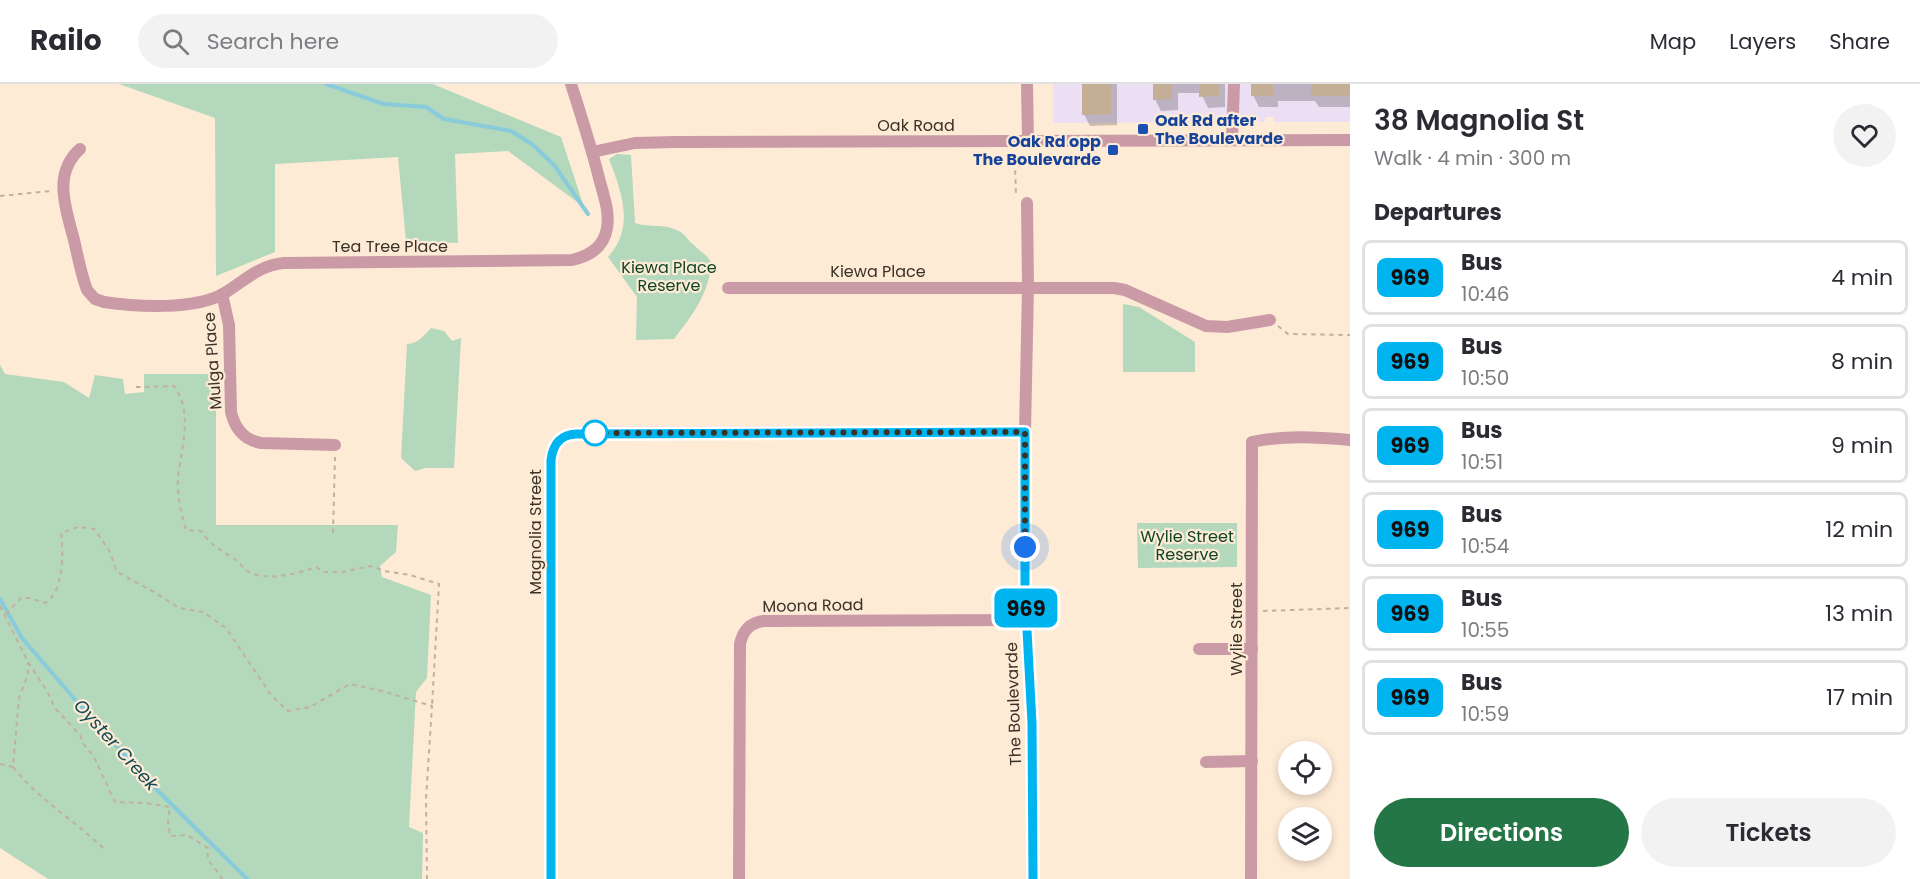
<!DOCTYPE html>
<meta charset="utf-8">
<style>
body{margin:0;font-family:Poppins,sans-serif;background:#f2f2f3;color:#2b2b33;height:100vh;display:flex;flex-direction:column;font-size:22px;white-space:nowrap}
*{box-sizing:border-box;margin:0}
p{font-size:20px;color:#7c7c81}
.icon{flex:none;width:33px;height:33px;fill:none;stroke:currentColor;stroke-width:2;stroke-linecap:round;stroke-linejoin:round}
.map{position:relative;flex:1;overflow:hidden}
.side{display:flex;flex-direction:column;background:#fff;width:570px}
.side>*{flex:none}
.badge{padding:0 12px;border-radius:9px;font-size:21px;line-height:39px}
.buttons{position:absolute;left:1278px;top:657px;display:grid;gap:12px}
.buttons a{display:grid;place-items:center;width:54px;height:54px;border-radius:50%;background:#fff;box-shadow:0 3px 9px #0003;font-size:30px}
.you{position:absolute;width:30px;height:30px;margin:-15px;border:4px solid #fff;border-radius:50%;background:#1a73e8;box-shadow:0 0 0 9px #1a73e833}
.map>.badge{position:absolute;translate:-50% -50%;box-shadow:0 0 0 3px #fff}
h2{padding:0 24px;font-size:22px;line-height:54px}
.round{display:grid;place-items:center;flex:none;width:63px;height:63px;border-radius:32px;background:#f2f2f3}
.summary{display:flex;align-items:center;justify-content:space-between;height:102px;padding:0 24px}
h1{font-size:28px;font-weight:600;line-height:45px}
.action{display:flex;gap:12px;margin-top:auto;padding:12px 24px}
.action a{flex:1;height:69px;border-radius:36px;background:#247647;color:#fff;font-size:24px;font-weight:600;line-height:69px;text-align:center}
.action a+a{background:#f2f2f3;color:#2b2b33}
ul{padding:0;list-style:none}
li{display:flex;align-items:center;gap:18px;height:75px;margin:0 12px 9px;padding:0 12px;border:3px solid #e1e1e2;border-radius:9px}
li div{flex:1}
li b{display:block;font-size:22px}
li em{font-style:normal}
li .badge{min-width:66px;font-weight:700;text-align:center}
header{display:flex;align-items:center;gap:36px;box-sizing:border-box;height:84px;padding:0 30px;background:#fff;border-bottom:2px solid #e1e1e2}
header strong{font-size:28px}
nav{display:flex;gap:33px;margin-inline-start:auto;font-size:21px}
.search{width:420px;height:54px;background:#f2f2f3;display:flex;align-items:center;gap:15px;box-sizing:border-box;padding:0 21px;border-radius:33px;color:#7c7c81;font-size:22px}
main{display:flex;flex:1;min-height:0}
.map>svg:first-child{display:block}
.industrial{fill:#ecdff3}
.green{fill:#b3d8bc}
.shadow{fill:#0003}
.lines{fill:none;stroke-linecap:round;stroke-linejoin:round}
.stream{stroke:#89cbda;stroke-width:4}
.building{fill:#c4ae95}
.path{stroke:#c0b09f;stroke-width:2;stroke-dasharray:4.5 4.5;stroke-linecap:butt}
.minor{stroke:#ca9ba6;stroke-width:12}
.line-casing{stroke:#fff;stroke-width:14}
.line{stroke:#00b5ef;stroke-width:9}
.walk{stroke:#3a3127;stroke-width:6;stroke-dasharray:0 10.8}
.transit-dot{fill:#1a4fb4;stroke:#feebd6;stroke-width:2}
.stop-dot{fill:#fff;stroke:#00b5ef;stroke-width:3}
.labels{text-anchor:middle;stroke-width:4.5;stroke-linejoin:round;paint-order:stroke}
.transit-label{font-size:16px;font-weight:bold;fill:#164399;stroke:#feebd6;text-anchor:start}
.street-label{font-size:16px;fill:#3a3127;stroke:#feebd6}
.park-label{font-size:16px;fill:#0e4524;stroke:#feebd6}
.water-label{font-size:18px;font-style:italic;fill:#114b57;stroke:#feebd6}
</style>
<header>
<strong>Railo</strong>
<div class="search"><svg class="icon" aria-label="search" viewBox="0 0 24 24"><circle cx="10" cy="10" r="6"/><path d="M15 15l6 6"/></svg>Search here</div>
<nav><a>Map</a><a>Layers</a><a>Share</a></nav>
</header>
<main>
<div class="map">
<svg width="1350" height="795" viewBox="0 0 1350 795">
<rect width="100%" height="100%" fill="#feebd6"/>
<polygon class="industrial" points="1053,0 1350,0 1350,38 1274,38 1273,33 1265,33 1265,38 1053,39"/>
<g class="green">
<polygon points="119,0 433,0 561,53 584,123 508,67 455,70 458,159 406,157 398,73 275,80 275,168 216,192 215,34"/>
<path d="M617,70L631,71L635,139C646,143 657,141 668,143C686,148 684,153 695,162C702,169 705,169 712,179C707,212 694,229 674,255L636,256L637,213L608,173C635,143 622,109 609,75Z"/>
<polygon points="1123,220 1139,223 1195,258 1195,288 1123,288"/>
<path d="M431,244L444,247L452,257L461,254L454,384H425L415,387L401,374L407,260C418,260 424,251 431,244Z"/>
<polygon points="0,281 5,290 64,298 89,314 95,291 123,295 125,310 144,308 144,290 216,290 216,441 398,441 396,468 380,482 382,493 431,511 427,594 416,608 409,743 423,749 422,795 48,795 0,764"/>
<polygon points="1137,439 1237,439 1237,483 1138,484"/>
</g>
<g class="shadow">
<polygon points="1083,0 1117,0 1117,41 1090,42 1084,30"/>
<polygon points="1155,0 1225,0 1225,23 1208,24 1201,9 1178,9 1178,26 1161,27 1155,15"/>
<polygon points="1253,0 1350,0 1350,23 1319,23 1315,17 1278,17 1278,23 1259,23 1253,11"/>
</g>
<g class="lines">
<g class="stream">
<polyline points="326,0 384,20 426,23 444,35 511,47 533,61 554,81 588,130"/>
<polyline points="0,515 22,554 78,619 152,701 247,795"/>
</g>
</g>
<g class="building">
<polygon points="1082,0 1111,0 1111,30 1082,31"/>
<polygon points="1153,0 1172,0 1172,15 1153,16"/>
<polygon points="1199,0 1219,0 1219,12 1199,13"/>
<rect x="1251" y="0" width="22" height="12"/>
<rect x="1311" y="0" width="39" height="12"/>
</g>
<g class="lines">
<g class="path">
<polyline points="1011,69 1015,80 1016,113"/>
<polyline points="0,112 51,107"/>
<polyline points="1278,242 1288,250 1350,251"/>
<path d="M136,303L174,302C194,330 181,363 178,394C177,412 181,429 186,446L201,447C210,460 220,466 233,474C239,477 242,483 247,487C266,498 297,490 316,483L324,488H342L371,482L384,487L410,491L439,500L432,622"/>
<polyline points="333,449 335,373"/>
<path d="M0,522L28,578L47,607L55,624L80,651L84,661L93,671L115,718L145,719L170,723L168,738L170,752L187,751L208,764C205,779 216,783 222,795"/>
<polyline points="1263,527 1350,524"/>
<path d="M6,530L21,514H31L45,519C63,510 64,468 61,449L78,443L94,445L109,466L117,488L154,508L179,524L203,528L226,544L271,611L288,627L310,623L350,600L382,607L432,622L426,715L427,795"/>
<polyline points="0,680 13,683 19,614 28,591 28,578"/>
<path d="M13,683C39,716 73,735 103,764"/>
</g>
<g class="minor">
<polyline points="1027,0 1028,57"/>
<polyline points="1232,56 1234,0"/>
<path d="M80,65C52,90 66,125 74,156C78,173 81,190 87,206L95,215L104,218C137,223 194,226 223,210C243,198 259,181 284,179L572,176C590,172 604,163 607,144C610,127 603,110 599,94C591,62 581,31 571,0"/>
<polyline points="592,68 635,59 675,58 1350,56"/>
<polyline points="1027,119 1028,203 1025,348 1025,509 1032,639 1033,795"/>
<polyline points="728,204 1114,204 1125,206 1206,242 1227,243 1270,236"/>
<path d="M222,210L229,241L231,328C235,345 244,356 261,359L335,361"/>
<polyline points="1199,565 1252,565"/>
<polyline points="1206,678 1252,677"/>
<path d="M551,795V376C553,361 560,351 576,349L1025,348"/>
<path d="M739,795L740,560C743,546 750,539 763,537L1026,536"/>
<path d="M1251,795L1252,358C1283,351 1318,353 1350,356"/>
</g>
</g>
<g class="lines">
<defs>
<path id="line" d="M551,795V376C553,361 559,351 576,350L1025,348V509L1032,639L1033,795"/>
</defs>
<use href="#line" class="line-casing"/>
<use href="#line" class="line"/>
<polyline class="walk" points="595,349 1025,348 1025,463"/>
</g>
<g class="transit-dot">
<rect x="1137" y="39" width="12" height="12" rx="3"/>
<rect x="1107" y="60" width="12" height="12" rx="3"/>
</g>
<circle class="stop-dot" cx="595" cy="349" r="12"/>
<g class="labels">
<g class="transit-label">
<text x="1155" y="42">Oak Rd after<tspan x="1155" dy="18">The Boulevarde</tspan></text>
<text x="1101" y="63" text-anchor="end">Oak Rd opp<tspan x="1101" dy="18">The Boulevarde</tspan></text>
</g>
<g class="street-label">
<text x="916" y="47">Oak Road</text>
<text x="390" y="168">Tea Tree Place</text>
<text x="878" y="193">Kiewa Place</text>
<text transform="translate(212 277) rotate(-94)" y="6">Mulga Place</text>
<text transform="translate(535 448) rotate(-90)" y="6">Magnolia Street</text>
<text transform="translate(813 521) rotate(-1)" y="6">Moona Road</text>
<text transform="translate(1236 545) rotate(-90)" y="6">Wylie Street</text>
<text transform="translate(1013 620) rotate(-92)" y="6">The Boulevarde</text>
</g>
<g class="park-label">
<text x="669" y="189">Kiewa Place<tspan x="669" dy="18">Reserve</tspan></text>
<text x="1187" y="458">Wylie Street<tspan x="1187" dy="18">Reserve</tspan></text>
</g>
<g class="water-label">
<text transform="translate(116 661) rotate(48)" y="6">Oyster Creek</text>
</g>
</g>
</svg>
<div class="buttons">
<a><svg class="icon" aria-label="locate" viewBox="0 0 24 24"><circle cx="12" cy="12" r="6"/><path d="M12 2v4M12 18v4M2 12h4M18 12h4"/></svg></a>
<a><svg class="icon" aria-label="layers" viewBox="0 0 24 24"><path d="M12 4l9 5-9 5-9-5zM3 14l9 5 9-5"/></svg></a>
</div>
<div class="you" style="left:1025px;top:463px"></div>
<b class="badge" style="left:1026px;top:524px;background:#00b5ef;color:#111">969</b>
</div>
<section class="side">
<div class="summary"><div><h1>38 Magnolia St</h1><p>Walk · 4 min · 300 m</p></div><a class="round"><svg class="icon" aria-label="heart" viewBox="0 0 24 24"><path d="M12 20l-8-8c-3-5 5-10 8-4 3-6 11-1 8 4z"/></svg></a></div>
<h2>Departures</h2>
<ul>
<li><span class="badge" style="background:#00b5ef;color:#111">969</span><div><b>Bus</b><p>10:46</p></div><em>4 min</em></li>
<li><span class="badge" style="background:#00b5ef;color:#111">969</span><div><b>Bus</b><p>10:50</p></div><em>8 min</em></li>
<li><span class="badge" style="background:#00b5ef;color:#111">969</span><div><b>Bus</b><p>10:51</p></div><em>9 min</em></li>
<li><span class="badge" style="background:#00b5ef;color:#111">969</span><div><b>Bus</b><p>10:54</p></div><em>12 min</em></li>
<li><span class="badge" style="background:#00b5ef;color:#111">969</span><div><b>Bus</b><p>10:55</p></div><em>13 min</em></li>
<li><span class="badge" style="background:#00b5ef;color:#111">969</span><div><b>Bus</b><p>10:59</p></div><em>17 min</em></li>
</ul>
<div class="action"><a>Directions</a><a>Tickets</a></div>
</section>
</main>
